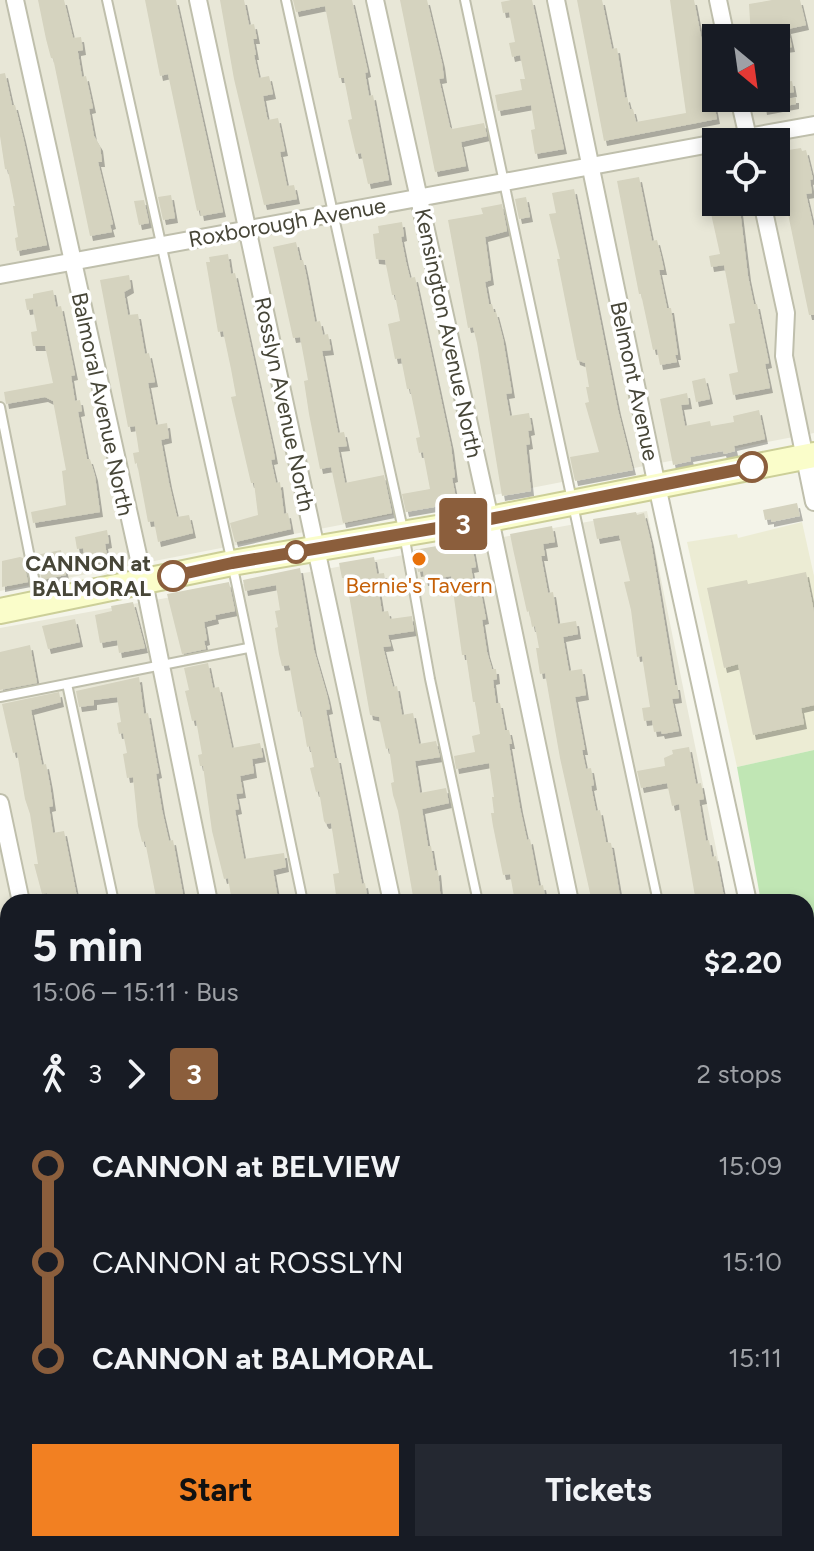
<!DOCTYPE html>
<meta charset="utf-8">
<style>
body{margin:0;font-family:Figtree,sans-serif;background:#242831;color:#f1f3f6;height:100vh;display:flex;flex-direction:column;font-size:30px;white-space:nowrap}
*{box-sizing:border-box;margin:0}
p{font-size:26px;color:#9ea1a6}
.icon{flex:none;width:44px;height:44px;fill:none;stroke:currentColor;stroke-width:2;stroke-linecap:round;stroke-linejoin:round}
.map{position:relative;flex:1;overflow:hidden}
.side{position:absolute;left:0px;top:894px;width:814px;height:658px;display:flex;flex-direction:column;background:#171b24;border-radius:24px 24px 0 0;box-shadow:0 4px 12px #0003}
.side>*{flex:none}
.badge{padding:0 16px;border-radius:6px;font-size:28px;line-height:52px}
.needle{width:52px;rotate:151deg}
.fabs{position:absolute;left:702px;top:24px;display:grid;gap:16px}
.fabs a{display:grid;place-items:center;width:88px;height:88px;border-radius:0px;background:#171b24;box-shadow:0 4px 12px #0003;font-size:40px}
.map>.badge{position:absolute;translate:-50% -50%;box-shadow:0 0 0 4px #fff}
.legs{display:flex;align-items:center;gap:12px;height:88px;padding:0 32px;font-size:26px}
.legs p{margin-inline-start:auto}
.headline{display:flex;align-items:center;justify-content:space-between;height:136px;padding:0 32px}
h1{font-size:44px;font-weight:700;line-height:60px}
.action{display:flex;gap:16px;margin-top:auto;padding:16px 32px}
.action a{flex:1;height:92px;border-radius:0px;background:#f28022;color:#111;font-size:32px;font-weight:700;line-height:92px;text-align:center}
.action a+a{background:#242831;color:#f1f3f6}
ul{padding:0 32px;list-style:none}
li{display:flex;align-items:center;gap:28px;height:96px;font-size:30px}
li i{display:grid;place-items:center;width:12px;height:100%;margin:0 10px;background:currentColor}
li i::after{content:'';width:20px;height:20px;margin:-10px;border:6px solid;border-radius:50%;background:#171b24}
li p{margin-inline-start:auto}
li:first-child i{background:linear-gradient(#0000 50%,currentColor 0)}
li:last-child i{background:linear-gradient(currentColor 50%,#0000 0)}
.map>svg:first-child{display:block}
.residential{fill:#e8e7d7;fill-rule:evenodd}
.commercial{fill:#f5f1d5}
.industrial{fill:#e6e5de}
.education{fill:#ececd4}
.green{fill:#c0e6b4}
.parking{fill:#e6e5e0}
.building{fill:#d5d3bf;filter:url(#shadow)}
.lines{fill:none;stroke-linecap:round;stroke-linejoin:round}
.lane-casing{stroke:#bfbfac;stroke-width:12}
.street-casing{stroke:#bfbfac;stroke-width:20}
.secondary-casing{stroke:#cccf98;stroke-width:28}
.lane{stroke:#fff;stroke-width:8}
.street{stroke:#fff;stroke-width:16}
.secondary{stroke:#fafdca;stroke-width:24}
.rail{stroke:#989898;stroke-width:4;stroke-dasharray:10 10;stroke-linecap:butt}
.line-1-casing{stroke:#fff;stroke-width:18}
.line-1{stroke:#8b5e3c;stroke-width:12}
.stop-1-dot{fill:#fff;stroke:#8b5e3c;stroke-width:4}
.food-dot{fill:#e8710a;stroke:#fff;stroke-width:3}
.labels{text-anchor:middle;stroke-width:7;stroke-linejoin:round;paint-order:stroke}
.street-label{font-size:22px;fill:#474638;stroke:#fff}
.stop-label{font-size:22px;font-weight:bold;fill:#474638;stroke:#fff;text-anchor:end}
.food-label{font-size:22px;fill:#c56008;stroke:#fff}
</style>
<div class="map">
<svg width="814" height="1551" viewBox="0 0 814 1551">
<defs>
<filter id="shadow"><feDropShadow dx="3" dy="5" stdDeviation="0" flood-color="#0004"/></filter>
</defs>
<rect width="100%" height="100%" fill="#f4f4e9"/>
<g class="residential">
<path d="M0,0H814V433L0,591ZM716,38H776V98H716ZM716,142H776V202H716Z"/>
<polygon points="647,511 727,902 8,902 8,1279 0,1243 0,628"/>
<polygon points="814,942 814,1083 806,1121 806,943"/>
</g>
<g class="commercial">
<polygon points="0,1243 8,1279 8,1544 82,1544 45,1551 0,1551"/>
<polygon points="330,1544 515,1544 516,1551 289,1551"/>
<polygon points="545,1544 720,1544 718,1551 546,1551"/>
</g>
<g class="industrial">
<polygon points="814,1196 814,1420 806,1422 806,1232"/>
<polygon points="814,1463 814,1551 796,1551 795,1544 806,1544 806,1465"/>
</g>
<polygon class="education" points="802,522 814,576 814,750 737,767 687,542 737,534 738,538"/>
<polygon class="green" points="814,750 814,942 806,943 806,902 761,902 737,767"/>
<polygon class="parking" points="549,1544 659,1544 660,1551 551,1551"/>
<g class="building">
<polygon points="38,0 64,0 73,38 81,37 83,50 78,51 78,53 82,77 86,76 93,108 89,109 94,136 100,146 102,162 98,162 113,224 110,225 112,232 90,236 53,58 51,58 46,39"/>
<polygon points="145,0 176,0 223,212 201,216 200,210 197,211 168,74 160,76"/>
<polygon points="220,0 244,0 249,25 254,24 257,39 253,39 256,55 254,55 259,78 269,76 273,94 263,96 267,117 268,120 278,118 285,151 280,152 287,186 294,185 297,199 264,205 234,79"/>
<polygon points="293,0 352,0 368,72 365,73 369,96 373,95 389,180 368,184 361,153 356,154 348,120 352,119 344,78 339,78 325,6 296,12"/>
<polygon points="400,0 427,0 442,63 444,78 439,79 450,127 452,129 484,123 487,136 461,142 466,166 435,172"/>
<polygon points="511,0 532,0 564,149 535,154 531,130 535,129 531,105 498,111 495,95 522,90 520,79 525,79 520,55 512,57 509,43 515,42 509,12 503,13 501,2"/>
<polygon points="577,0 602,0 612,49 617,48 625,98 627,97 630,109 633,109 636,122 686,113 670,0 694,0 717,119 604,141"/>
<polygon points="772,0 800,0 806,25 788,29 792,47 776,49 776,38 751,38 749,4"/>
<polygon points="776,59 782,59 786,82 792,81 794,92 788,93 789,98 796,98 796,104 764,110 762,98 776,98"/>
<polygon points="5,73 12,105 15,105 23,137 47,245 17,251 15,238 18,237 13,206 15,206 8,170 5,169 0,136 0,74"/>
<polygon points="801,148 802,151 806,150 813,179 810,180 812,193 806,194 814,229 814,315 809,315 776,156 776,152"/>
<polygon points="639,177 652,241 657,240 661,256 664,270 659,270 667,308 671,308 678,355 675,355 677,362 660,365 657,349 653,350 641,294 639,294 617,181"/>
<polygon points="716,180 716,207 739,202 748,276 753,300 754,304 757,304 769,363 765,364 770,388 733,395 729,374 738,372 729,324 735,323 724,265 711,267 709,256 720,254 704,182"/>
<polygon points="574,189 618,410 633,470 575,481 570,457 599,452 585,403 589,402 586,387 589,387 585,363 577,360 557,259 560,259 549,214 556,213 552,193"/>
<polygon points="171,195 175,218 163,220 158,197"/>
<polygon points="526,197 530,217 519,219 515,199"/>
<polygon points="144,200 149,223 139,225 134,201"/>
<polygon points="502,204 507,231 485,237 491,280 485,282 489,304 492,304 494,312 496,312 503,339 512,393 506,394 510,416 529,413 532,430 528,431 530,444 526,445 531,491 502,496 477,343 473,327 468,328 448,220 483,214 481,208"/>
<polygon points="402,222 404,236 401,237 406,262 410,278 415,277 451,446 455,477 452,478 457,503 406,512 402,494 430,489 423,452 419,453 416,438 420,437 410,389 407,389 401,358 395,359 388,324 400,321 395,295 392,295 385,260 376,259 373,234 379,233 378,226"/>
<polygon points="296,242 300,260 303,260 306,274 315,322 320,321 323,335 328,334 331,350 322,351 338,433 344,432 347,446 338,447 345,483 384,475 392,513 343,523 331,467 320,469 309,414 304,381 308,380 300,337 293,338 273,247"/>
<polygon points="228,254 231,274 235,273 273,448 275,459 271,460 276,483 280,482 284,514 288,513 291,529 235,542 230,523 258,515 254,483 251,483 231,397 236,396 231,369 223,331 218,332 206,262 210,262 209,257"/>
<polygon points="129,275 131,288 124,292 128,315 138,314 145,354 149,353 155,382 148,383 156,425 167,423 169,438 161,440 169,483 177,517 189,515 193,533 158,542 154,521 148,522 137,463 135,464 133,453 139,452 135,426 128,427 100,280"/>
<polygon points="53,290 56,307 61,306 65,326 75,375 71,376 75,401 80,400 82,411 78,412 87,459 90,459 95,476 100,512 33,523 31,512 66,505 62,471 66,470 53,401 45,397 6,404 4,392 53,383 45,346 33,346 31,332 37,331 33,309 27,310 25,299 33,298 33,294"/>
<polygon points="705,378 710,399 696,402 692,381"/>
<polygon points="687,393 689,404 681,405 685,426 710,421 711,426 734,422 733,416 759,410 765,439 734,446 735,451 724,454 723,451 690,457 691,461 673,465 660,399"/>
<polygon points="797,503 800,516 771,522 771,519 765,520 763,510"/>
<polygon points="636,512 637,515 644,513 651,542 675,685 677,685 679,698 672,699 679,731 662,734 661,731 654,732 652,720 644,721 642,708 650,707 642,656 637,657 631,610 624,582 630,581 619,535 597,539 593,519"/>
<polygon points="552,526 555,542 543,544 545,556 541,556 548,593 553,592 558,624 576,621 578,634 563,637 569,671 582,669 586,695 575,697 585,750 582,750 586,769 591,768 594,785 591,786 596,811 600,810 606,842 611,843 621,902 592,902 560,758 545,673 540,674 536,648 539,648 535,626 532,627 529,611 527,612 513,549 510,534"/>
<polygon points="107,530 109,543 105,544 108,561 86,565 83,548 77,549 75,537"/>
<polygon points="471,540 476,567 471,568 475,589 480,588 486,619 482,620 487,652 492,669 496,669 497,679 493,680 496,703 500,703 505,730 509,730 512,744 509,744 520,808 527,840 530,839 539,886 543,885 546,902 515,902 510,874 503,875 493,826 491,813 494,813 492,797 494,797 489,763 456,769 454,756 475,752 472,736 480,734 475,702 473,702 466,655 462,655 451,576 425,581 423,571 418,572 414,550"/>
<polygon points="61,550 66,575 42,580 36,555"/>
<polygon points="20,557 23,558 28,582 2,587 2,561"/>
<polygon points="374,557 377,574 384,573 386,586 378,587 382,612 388,611 390,619 412,616 413,625 414,631 388,635 391,646 383,647 393,687 397,686 402,715 413,713 419,744 436,741 440,757 415,761 420,793 446,788 449,803 422,809 428,846 431,846 435,871 438,870 441,902 414,902 398,811 393,795 391,783 394,782 389,748 386,749 379,717 370,715 346,578 342,578 339,563"/>
<polygon points="300,568 314,650 327,695 330,709 326,710 335,758 338,758 362,884 365,883 368,902 337,902 333,874 339,873 331,823 326,824 324,821 319,791 316,792 310,768 314,767 310,746 307,747 301,711 298,712 290,668 289,665 282,666 279,654 275,628 278,627 275,611 280,610 276,585 245,591 243,580"/>
<polygon points="806,572 814,612 814,705 801,708 804,724 753,735 738,664 724,668 707,588 747,580 748,584"/>
<polygon points="229,582 235,611 215,615 216,619 204,622 207,640 204,641 206,649 182,654 167,594"/>
<polygon points="133,602 145,648 119,653 117,640 100,643 95,615 112,611 111,606"/>
<polygon points="75,619 80,642 48,649 42,626"/>
<polygon points="30,645 37,683 0,690 0,652"/>
<polygon points="208,663 213,688 219,687 232,748 260,743 263,757 252,759 254,773 240,776 243,793 236,794 239,809 235,810 244,859 284,853 286,867 273,870 278,899 232,902 228,878 224,879 212,831 203,766 200,766 198,755 202,754 196,720 192,721 185,691 189,690 184,668"/>
<polygon points="139,677 144,714 148,713 156,758 159,773 156,774 162,810 169,841 173,840 184,900 172,902 157,902 145,841 142,842 138,826 133,777 127,778 123,754 127,753 123,733 119,734 117,723 121,722 117,697 94,700 94,705 79,707 76,691"/>
<polygon points="59,692 61,702 31,710 42,765 46,764 50,785 53,806 49,807 53,833 64,831 78,902 48,902 47,893 42,894 34,864 38,864 30,814 25,799 17,752 13,753 2,704"/>
<polygon points="689,747 696,784 701,783 704,799 699,800 706,841 709,840 712,857 716,856 725,902 696,902 679,804 672,806 667,783 641,788 637,771 665,766 664,758 673,754 672,750"/>
</g>
<g class="lines">
<defs>
<g id="lane">
<polyline points="107,0 232,563 303,902"/>
<polyline points="286,0 404,534 430,679 478,902"/>
<polyline points="465,0 658,902"/>
<polyline points="0,407 38,598"/>
<polyline points="67,684 114,902"/>
<polyline points="0,697 248,648"/>
<polyline points="0,1236 8,1273"/>
<polyline points="806,1469 814,1474"/>
<polyline points="806,1535 809,1551"/>
<polyline points="295,1544 296,1551"/>
</g>
<g id="street">
<polyline points="15,0 144,582 209,902"/>
<polyline points="198,0 392,902"/>
<polyline points="375,0 490,519 570,902"/>
<polyline points="556,0 654,472 748,902"/>
<polyline points="718,0 726,38"/>
<polyline points="739,98 749,142"/>
<polyline points="720,142 814,125"/>
<polyline points="762,202 786,313 784,356 814,502"/>
<polyline points="0,275 716,143"/>
<polyline points="0,803 21,902"/>
<polyline points="0,1100 8,1099"/>
<polyline points="156,1544 157,1551"/>
<polyline points="525,1544 527,1551"/>
</g>
<g id="secondary">
<polyline points="0,611 232,563 490,519 814,455"/>
<polyline points="806,1446 814,1444"/>
<polyline points="183,1551 226,1544"/>
</g>
</defs>
<use href="#lane" class="lane-casing"/>
<use href="#street" class="street-casing"/>
<use href="#secondary" class="secondary-casing"/>
<use href="#lane" class="lane"/>
<use href="#street" class="street"/>
<use href="#secondary" class="secondary"/>
<g class="rail">
<polyline points="806,1186 814,1146"/>
<polyline points="736,1551 738,1544"/>
</g>
</g>
<g class="lines">
<defs>
<polyline id="line-1" points="173,576 232,563 490,519 752,467"/>
</defs>
<use href="#line-1" class="line-1-casing"/>
<use href="#line-1" class="line-1"/>
</g>
<g class="stop-1-dot">
<circle cx="752" cy="467" r="14"/>
<circle cx="296" cy="552" r="10"/>
<circle cx="173" cy="576" r="14"/>
</g>
<circle class="food-dot" cx="419" cy="559" r="8"/>
<g class="labels">
<g class="street-label">
<text transform="translate(287 222) rotate(-10)" y="8">Roxborough Avenue</text>
<text transform="translate(449 333) rotate(78)" y="8">Kensington Avenue North</text>
<text transform="translate(635 381) rotate(78)" y="8">Belmont Avenue</text>
<text transform="translate(103 404) rotate(78)" y="8">Balmoral Avenue North</text>
<text transform="translate(285 404) rotate(78)" y="8">Rosslyn Avenue North</text>
</g>
<g class="stop-label">
<text x="151" y="571">CANNON at<tspan x="151" dy="25">BALMORAL</tspan></text>
</g>
<g class="food-label">
<text x="419" y="593">Bernie's Tavern</text>
</g>
</g>
</svg>
<div class="fabs">
<a><svg class="needle" viewBox="-14 -14 28 28"><path d="M0-13l5 13h-10z" fill="#e53935"/><path d="M0 13l5-13h-10z" fill="#9ea1a6"/></svg></a>
<a><svg class="icon" aria-label="locate" viewBox="0 0 24 24"><circle cx="12" cy="12" r="6"/><path d="M12 2v4M12 18v4M2 12h4M18 12h4"/></svg></a>
</div>
<b class="badge" style="left:463px;top:524px;background:#8b5e3c;color:#fff">3</b>
<section class="side">
<div class="headline"><div><h1>5 min</h1><p>15:06 – 15:11 · Bus</p></div><b>$2.20</b></div>
<div class="legs"><svg class="icon" aria-label="walk" viewBox="0 0 24 24"><circle cx="13" cy="4" r="2"/><path d="M13 8l-2 6 4 7M11 14l-3 7M7 12l3-4h3l4 4"/></svg>3<svg class="icon" aria-label="forward" viewBox="0 0 24 24"><path d="M9 5l7 7-7 7"/></svg><b class="badge" style="background:#8b5e3c;color:#fff">3</b><p>2 stops</p></div>
<ul>
<li><i style="color:#8b5e3c"></i><b>CANNON at BELVIEW</b><p>15:09</p></li>
<li><i style="color:#8b5e3c"></i><span>CANNON at ROSSLYN</span><p>15:10</p></li>
<li><i style="color:#8b5e3c"></i><b>CANNON at BALMORAL</b><p>15:11</p></li>
</ul>
<div class="action"><a>Start</a><a>Tickets</a></div>
</section>
</div>
